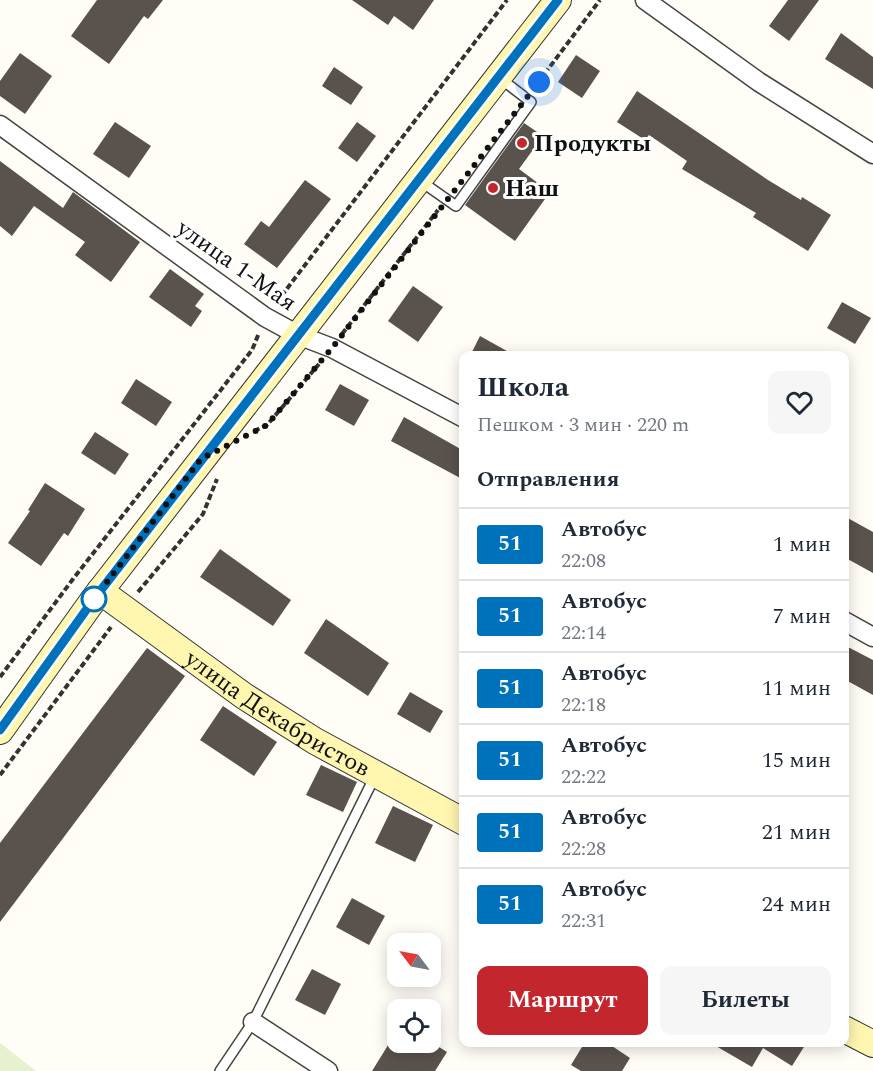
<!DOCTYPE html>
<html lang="ru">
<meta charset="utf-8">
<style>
body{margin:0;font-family:Spectral,serif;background:#f6f6f7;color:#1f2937;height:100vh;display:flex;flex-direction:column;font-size:22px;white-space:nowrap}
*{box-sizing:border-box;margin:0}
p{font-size:20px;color:#747a83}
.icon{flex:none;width:33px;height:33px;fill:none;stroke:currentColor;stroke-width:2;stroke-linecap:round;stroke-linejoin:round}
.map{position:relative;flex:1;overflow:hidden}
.details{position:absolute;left:459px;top:351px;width:390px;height:696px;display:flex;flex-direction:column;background:#fff;border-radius:12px;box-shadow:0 3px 15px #0003}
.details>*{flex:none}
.badge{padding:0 12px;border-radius:4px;font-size:21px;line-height:39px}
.needle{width:39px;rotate:302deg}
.buttons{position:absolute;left:387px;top:933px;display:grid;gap:12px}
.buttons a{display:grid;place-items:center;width:54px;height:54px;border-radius:12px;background:#fff;box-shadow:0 3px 15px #0003;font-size:30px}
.you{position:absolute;width:30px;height:30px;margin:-15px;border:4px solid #fff;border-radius:50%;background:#1a73e8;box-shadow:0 0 0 9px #1a73e833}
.map>.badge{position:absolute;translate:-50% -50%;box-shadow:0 0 0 3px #fff}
h2{padding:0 18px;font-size:22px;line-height:54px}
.round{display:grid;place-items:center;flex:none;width:63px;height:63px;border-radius:12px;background:#f6f6f7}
.headline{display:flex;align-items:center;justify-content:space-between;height:102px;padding:0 18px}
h1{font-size:28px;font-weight:700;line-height:45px}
.cta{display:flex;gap:12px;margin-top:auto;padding:12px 18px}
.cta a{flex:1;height:69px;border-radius:12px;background:#c4262e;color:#fff;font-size:24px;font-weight:700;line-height:69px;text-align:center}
.cta a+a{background:#f6f6f7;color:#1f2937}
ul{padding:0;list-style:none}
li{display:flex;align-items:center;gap:18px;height:72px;padding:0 18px;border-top:2px solid #e0e1e3}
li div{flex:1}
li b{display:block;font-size:22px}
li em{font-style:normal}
li .badge{min-width:66px;font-weight:700;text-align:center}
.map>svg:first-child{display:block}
.pitch{fill:#e6f2cf}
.building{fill:#5a524d}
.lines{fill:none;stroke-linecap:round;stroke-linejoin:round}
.lane-casing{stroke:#444;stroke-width:12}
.street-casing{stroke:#444;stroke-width:21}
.secondary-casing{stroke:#333;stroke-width:28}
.path{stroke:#333;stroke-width:4;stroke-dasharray:6 3;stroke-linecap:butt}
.lane{stroke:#fff;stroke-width:9}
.street{stroke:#fff;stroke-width:18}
.secondary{stroke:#fff6b0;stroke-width:26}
.line-casing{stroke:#fff;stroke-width:14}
.line{stroke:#0072bc;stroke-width:9}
.walk{stroke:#111;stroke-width:6;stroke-dasharray:0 10.8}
.poi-dot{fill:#c4262e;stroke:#fff;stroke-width:2}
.stop-dot{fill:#fff;stroke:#0072bc;stroke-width:3}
.labels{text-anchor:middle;stroke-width:6;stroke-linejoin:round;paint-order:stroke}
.poi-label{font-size:24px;font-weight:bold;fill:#111;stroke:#fff;text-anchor:start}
.street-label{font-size:24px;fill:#111;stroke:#fff}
</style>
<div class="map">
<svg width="873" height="1071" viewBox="0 0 873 1071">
<rect width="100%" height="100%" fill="#fffdf5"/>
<polygon class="pitch" points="0,1043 36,1071 0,1071"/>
<g class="building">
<polygon points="97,0 163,0 148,19 144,16 109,64 71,36"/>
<polygon points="352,0 434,0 413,30 394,16 388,25"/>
<polygon points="788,0 819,0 789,41 769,26"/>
<polygon points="841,33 873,57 873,89 825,59"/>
<polygon points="20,53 52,76 25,114 0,96 0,81"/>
<polygon points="576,55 600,71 582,98 558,82"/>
<polygon points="334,67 363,87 351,105 322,86"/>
<polygon points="637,91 768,180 801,200 802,197 831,215 808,251 753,217 756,213 682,169 687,161 649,135 645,140 617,122"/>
<polygon points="115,122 151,146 129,178 93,154"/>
<polygon points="357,122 376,136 357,162 338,148"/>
<polygon points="524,123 543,136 519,169 550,192 515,241 465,205"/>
<polygon points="0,161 63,208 73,192 140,242 111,282 75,255 85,242 34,206 12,236 0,226"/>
<polygon points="305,180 331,199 277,268 244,244 261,221 269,227"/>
<polygon points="170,269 204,294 195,306 202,311 191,327 149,297"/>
<polygon points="413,286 443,307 418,342 388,321"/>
<polygon points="842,302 871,318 855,344 827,328"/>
<polygon points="480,336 516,356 470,356"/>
<polygon points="136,379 172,402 156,426 121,403"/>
<polygon points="340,384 369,400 354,426 325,410"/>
<polygon points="404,417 464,451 464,480 391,441"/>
<polygon points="95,432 129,454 115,475 81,453"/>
<polygon points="45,483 85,509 68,536 64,533 41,566 8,543 30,511 28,510"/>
<polygon points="844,516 873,532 873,573 844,557"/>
<polygon points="220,549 291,600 273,626 200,577"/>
<polygon points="326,619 389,663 368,696 304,653"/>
<polygon points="844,645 873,660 873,695 844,679"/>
<polygon points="147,648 185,676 0,922 0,843"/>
<polygon points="410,692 443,711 430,733 397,714"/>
<polygon points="223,706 277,742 254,776 200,740"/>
<polygon points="321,765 357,782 343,812 306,795"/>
<polygon points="393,806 433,825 415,862 375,843"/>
<polygon points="352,898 385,916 369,945 336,927"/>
<polygon points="312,969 341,984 325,1015 295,1000"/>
<polygon points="390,1042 431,1042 447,1052 435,1071 372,1071"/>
<polygon points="585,1042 606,1042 630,1058 622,1071 581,1071 571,1065"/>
<polygon points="709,1042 807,1042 792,1066 763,1048 752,1067"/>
</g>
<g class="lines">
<defs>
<g id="lane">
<polyline points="419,180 456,206 531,102 501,79"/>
<polyline points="220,1071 253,1022 375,776"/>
</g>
<g id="street">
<polyline points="645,0 759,82 873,154"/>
<polyline points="0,125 265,317 298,335 332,348 464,418"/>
<polyline points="844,621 873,637"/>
<polyline points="253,1022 328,1071"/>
</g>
<g id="secondary">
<path id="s1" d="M100,591L244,696L315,741L464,822"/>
<polyline points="0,731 94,599 558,0"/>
<polyline points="844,1029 873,1044"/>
</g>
</defs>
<use href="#lane" class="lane-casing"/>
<use href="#street" class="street-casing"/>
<use href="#secondary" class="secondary-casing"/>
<g class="path">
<polyline points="534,88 600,0"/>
<polyline points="276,303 507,0"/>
<polyline points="342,334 438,210"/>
<polyline points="254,431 267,425 319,364"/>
<polyline points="138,592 203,514 217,479"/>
<polyline points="0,677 73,579 252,350 259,333"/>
<polyline points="0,775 111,627"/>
</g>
<use href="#lane" class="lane"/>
<use href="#street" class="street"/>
<use href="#secondary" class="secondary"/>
</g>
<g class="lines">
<defs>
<polyline id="line" points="0,730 94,599 558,0"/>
</defs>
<use href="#line" class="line-casing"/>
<use href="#line" class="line"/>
<polyline class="walk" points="94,599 201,459 267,425 332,348 539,82"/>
</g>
<g class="poi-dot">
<circle cx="522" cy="143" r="6"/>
<circle cx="493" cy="188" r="6"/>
</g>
<circle class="stop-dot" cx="94" cy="599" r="12"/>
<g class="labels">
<g class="poi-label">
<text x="534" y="151">Продукты</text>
<text x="505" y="196">Наш</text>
</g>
<g class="street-label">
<text transform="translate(237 265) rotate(35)" y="8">улица 1-Мая</text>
<text dy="8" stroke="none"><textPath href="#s1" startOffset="216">улица Декабристов</textPath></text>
</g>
</g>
</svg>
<div class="buttons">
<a><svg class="needle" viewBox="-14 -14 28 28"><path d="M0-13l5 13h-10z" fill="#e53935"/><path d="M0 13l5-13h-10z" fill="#747a83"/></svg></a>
<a><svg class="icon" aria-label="locate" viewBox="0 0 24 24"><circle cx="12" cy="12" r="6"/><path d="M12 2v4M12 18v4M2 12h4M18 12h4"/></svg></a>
</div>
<div class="you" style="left:539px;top:82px"></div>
<section class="details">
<div class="headline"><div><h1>Школа</h1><p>Пешком · 3 мин · 220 m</p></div><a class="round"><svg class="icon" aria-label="heart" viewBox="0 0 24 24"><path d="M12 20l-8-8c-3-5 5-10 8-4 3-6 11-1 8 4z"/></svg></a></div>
<h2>Отправления</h2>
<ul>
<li><span class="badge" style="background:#0072bc;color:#fff">51</span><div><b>Автобус</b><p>22:08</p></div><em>1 мин</em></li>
<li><span class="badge" style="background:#0072bc;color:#fff">51</span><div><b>Автобус</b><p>22:14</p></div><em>7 мин</em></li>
<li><span class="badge" style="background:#0072bc;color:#fff">51</span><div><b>Автобус</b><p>22:18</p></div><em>11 мин</em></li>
<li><span class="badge" style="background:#0072bc;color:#fff">51</span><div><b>Автобус</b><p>22:22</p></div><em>15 мин</em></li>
<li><span class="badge" style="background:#0072bc;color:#fff">51</span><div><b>Автобус</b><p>22:28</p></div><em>21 мин</em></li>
<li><span class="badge" style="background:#0072bc;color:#fff">51</span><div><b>Автобус</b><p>22:31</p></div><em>24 мин</em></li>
</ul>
<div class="cta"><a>Маршрут</a><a>Билеты</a></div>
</section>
</div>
